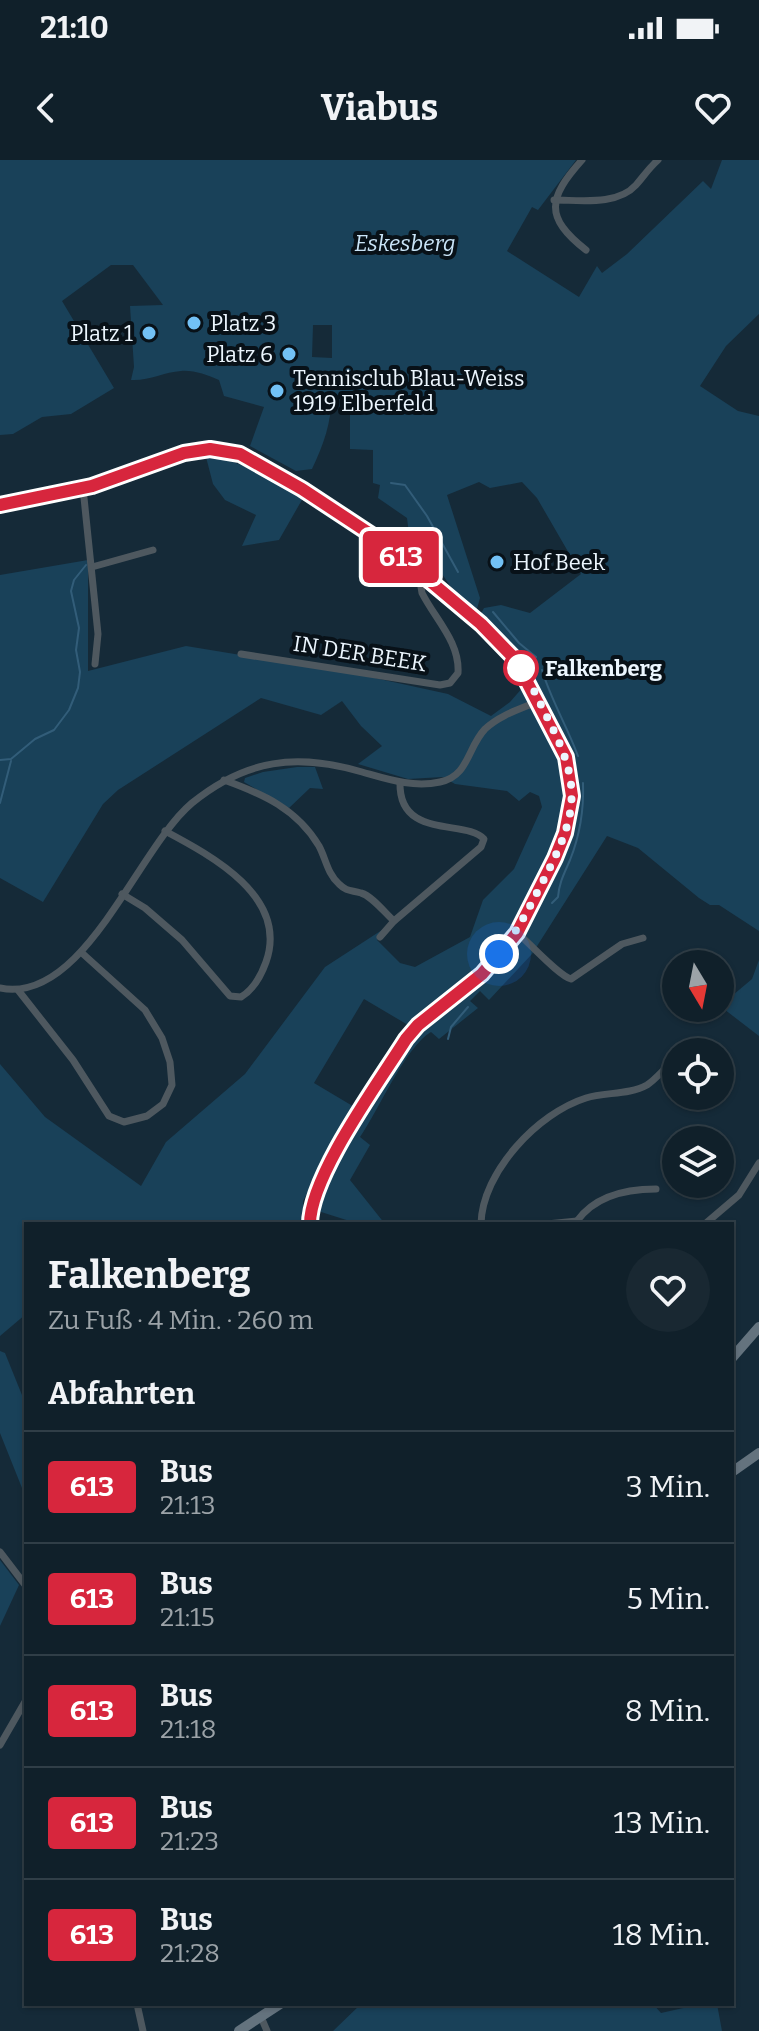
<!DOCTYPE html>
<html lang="de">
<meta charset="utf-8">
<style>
body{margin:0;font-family:Bitter,serif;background:#192832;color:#f1f3f6;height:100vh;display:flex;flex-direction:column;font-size:30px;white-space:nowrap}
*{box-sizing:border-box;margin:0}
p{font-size:26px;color:#9ca3a8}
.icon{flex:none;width:44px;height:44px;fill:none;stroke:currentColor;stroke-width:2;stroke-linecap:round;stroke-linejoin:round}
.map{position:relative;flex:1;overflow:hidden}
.sheet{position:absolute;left:24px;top:1062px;width:710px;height:784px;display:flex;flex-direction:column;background:#10202a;border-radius:0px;box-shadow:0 2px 6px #0004,0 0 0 2px #303e47}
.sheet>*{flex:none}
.badge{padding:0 16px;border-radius:6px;font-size:28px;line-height:52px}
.needle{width:52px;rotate:170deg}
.controls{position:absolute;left:662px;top:790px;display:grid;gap:16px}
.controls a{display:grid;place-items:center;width:72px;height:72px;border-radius:50%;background:#10202a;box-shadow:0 2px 6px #0004,0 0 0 2px #303e47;font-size:40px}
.you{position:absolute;width:40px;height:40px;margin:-20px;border:6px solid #fff;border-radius:50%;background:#1a73e8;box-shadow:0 0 0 12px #1a73e833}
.map>.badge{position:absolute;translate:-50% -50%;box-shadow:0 0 0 4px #fff}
h2{padding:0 24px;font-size:30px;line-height:72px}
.round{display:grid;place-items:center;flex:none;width:84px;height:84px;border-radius:42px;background:#192832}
.overview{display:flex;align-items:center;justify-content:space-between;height:136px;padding:0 24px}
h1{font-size:38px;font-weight:700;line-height:60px}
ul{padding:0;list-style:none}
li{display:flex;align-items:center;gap:24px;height:112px;padding:0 24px;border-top:2px solid #303e47}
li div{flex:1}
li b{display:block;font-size:30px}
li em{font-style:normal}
li .badge{min-width:88px;font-weight:700;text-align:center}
.status{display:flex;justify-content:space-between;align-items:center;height:56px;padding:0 40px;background:#10202a;direction:ltr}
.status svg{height:22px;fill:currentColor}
header{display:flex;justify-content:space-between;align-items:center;height:104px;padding:0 24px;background:#10202a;font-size:36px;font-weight:700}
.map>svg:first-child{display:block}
.green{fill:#194159;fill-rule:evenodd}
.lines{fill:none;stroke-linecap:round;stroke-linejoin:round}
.stream{stroke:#325d79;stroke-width:2}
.street{stroke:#4e585f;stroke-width:7}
.secondary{stroke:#64737e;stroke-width:10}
.line-casing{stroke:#fff;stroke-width:18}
.line{stroke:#d7263d;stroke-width:12}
.walk{stroke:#ecf6fe;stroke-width:8;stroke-dasharray:0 14.4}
.poi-dot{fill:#72c1f5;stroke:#081118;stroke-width:3}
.stop-dot{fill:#fff;stroke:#d7263d;stroke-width:4}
.labels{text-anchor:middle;stroke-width:8;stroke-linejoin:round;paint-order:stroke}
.park-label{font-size:22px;font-style:italic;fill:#cae5f8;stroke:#081118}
.poi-label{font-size:22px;fill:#ecf6fe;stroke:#081118;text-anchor:start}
.street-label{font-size:22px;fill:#ecf6fe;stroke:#081118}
.stop-label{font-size:22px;font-weight:bold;fill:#ecf6fe;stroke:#081118;text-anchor:start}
</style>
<div class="status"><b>21:10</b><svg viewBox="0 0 49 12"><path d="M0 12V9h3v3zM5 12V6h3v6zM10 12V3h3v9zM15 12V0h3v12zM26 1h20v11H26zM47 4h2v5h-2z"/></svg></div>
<header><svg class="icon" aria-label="back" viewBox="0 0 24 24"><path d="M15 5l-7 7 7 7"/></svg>Viabus<svg class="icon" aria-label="heart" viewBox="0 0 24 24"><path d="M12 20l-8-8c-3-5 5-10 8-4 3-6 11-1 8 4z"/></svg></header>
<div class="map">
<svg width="759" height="1871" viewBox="0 0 759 1871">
<rect width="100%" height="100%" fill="#152a38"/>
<g class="green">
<path d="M0,0H576L538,50L532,47L507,91L579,137L597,106L602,113L627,94L703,21L711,29L722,0H759V154L726,186L700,226L738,251L759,256V771L719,745H710L699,738L638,688L607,676L532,794L489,840L480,831L470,841L478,848L439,879L431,872C405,887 379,950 360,977L370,985L350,1020L385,1064H359L318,1051L316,1048L332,1007L407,883L422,864L417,859L408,865L364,839L314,923L356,948L303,1041L304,1059L296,1064H26V1154L0,1176V904L45,957L141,1026L166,982L245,914L325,807L385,768L377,780L400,803L415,807L470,777L483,740L514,709L542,647L539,636L530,632L519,641L507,631L455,624L443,617L408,619L358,604L382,586L361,566L342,541L321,555L261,538L118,630L103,644L43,742L0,718V415L88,400V511L186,486L352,513L448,534L491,556L510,542L524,526L513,510L477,471V461L484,448L501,445L530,453L581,414L537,338L522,322L490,328L479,322L447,335L480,438L477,449H474L455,433L440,411L410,383L407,358L378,338L380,325L373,323V290L350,289V235H332C331,263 324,284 312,309L296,311L250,286L264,247L224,236L219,220C207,215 194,210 181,211C164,212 149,221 131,220L134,207L130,146L163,145L133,105H111L62,141L114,228L71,254L42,257L13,274L0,275ZM313,165H332V198L312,197Z"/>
<polygon points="219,296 260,313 303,338 279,380 242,386 256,355 225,340 213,324 206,297"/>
<polygon points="297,607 315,607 323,629 310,628 289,648 244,622 245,618 263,612"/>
<polygon points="759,800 759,876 720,846 752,819"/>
<polygon points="0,1191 5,1193 26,1245 26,1338 0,1273"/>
<polygon points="0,1400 19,1425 0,1466"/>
<polygon points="361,1844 653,1844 661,1853 701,1844 717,1844 722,1871 333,1871"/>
</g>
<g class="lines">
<g class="stream">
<polyline points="391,323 405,325 427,356 458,412"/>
<polyline points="493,452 519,483 536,497"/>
<path d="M542,510C551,540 567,566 578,596"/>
<polyline points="0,600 11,599 35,579 54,570 69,550 78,528 80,512 76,490 79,468 71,431 74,420 86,405"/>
<polyline points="0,643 11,601"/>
<path d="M552,743L558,737C559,723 564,714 570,700C580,675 584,650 583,623"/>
<polyline points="448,879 451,867 468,847"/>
</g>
<g class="street">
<path d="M582,0C548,38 544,57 586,90"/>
<path d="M554,40C580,40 617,46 636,25C644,16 648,9 658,0"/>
<polyline points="83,328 98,474 95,504"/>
<polyline points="92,407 153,390"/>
<path d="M241,494L440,525L450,523L458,513C460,482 435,459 422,433L421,427L428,418"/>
<path d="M224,620C263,634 297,649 319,686C326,699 327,713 339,724C347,732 351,730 361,733C372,736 385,753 394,761"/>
<path d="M122,734L145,748L182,780L230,836L241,837C254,829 261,816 266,802C289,737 212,696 165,671"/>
<path d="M517,773C531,784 558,815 571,819L622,784L643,778"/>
<path d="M380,777L394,761L481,687L484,679C467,659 399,680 400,623"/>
<path d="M0,828C84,845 137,689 192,643C246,599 297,593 362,612C387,619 413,628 440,622C469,616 467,588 485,569C500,555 520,549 539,541"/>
<polyline points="18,830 73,900 109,956 124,962 147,956 163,944 172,925 170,902 162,878 145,850 82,793"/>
<path d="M577,1061C595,1036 627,1029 656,1029"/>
<path d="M481,1064C482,1012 538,953 586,938C605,932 629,935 647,925C655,920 662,911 670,904"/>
<polyline points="547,1064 577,1061 582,1064"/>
<polyline points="705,1064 739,1035 759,1003"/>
<polyline points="0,1392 26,1426"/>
<polyline points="0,1585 26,1540"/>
<polyline points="137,1844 143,1871"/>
<polyline points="261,1857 267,1871"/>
</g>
<g class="secondary">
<path d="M0,345L79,330L184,293L210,289L240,294L321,342L387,385L481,464L515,499L566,597L572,636L565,673L555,698L517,773L482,814L418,865L406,879C379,922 310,1016 310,1064"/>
<polyline points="732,1198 759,1167"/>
<polyline points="732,1312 759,1293"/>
<polyline points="239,1871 280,1844"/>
</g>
</g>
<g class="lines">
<defs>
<path id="line" d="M0,345L92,326L184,293L210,289L240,294L302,329L387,385L481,464L515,499L566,597L572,636L565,673L555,698L517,773L482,814L418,865L406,879C379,922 310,1016 310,1064"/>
</defs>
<use href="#line" class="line-casing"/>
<use href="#line" class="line"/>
<path class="walk" d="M499,794C517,772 528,750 541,725C577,656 584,628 547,557C539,541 531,523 521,508"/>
</g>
<g class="poi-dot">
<circle cx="194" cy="163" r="8"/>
<circle cx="149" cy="173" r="8"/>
<circle cx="289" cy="194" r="8"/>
<circle cx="277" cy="231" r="8"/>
<circle cx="497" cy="402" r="8"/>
</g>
<circle class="stop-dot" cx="521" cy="508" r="16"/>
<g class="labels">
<g class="park-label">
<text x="405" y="91">Eskesberg</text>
</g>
<g class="poi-label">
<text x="210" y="171">Platz 3</text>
<text x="133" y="181" text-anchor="end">Platz 1</text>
<text x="273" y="202" text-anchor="end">Platz 6</text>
<text x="293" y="226">Tennisclub Blau-Weiss<tspan x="293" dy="25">1919 Elberfeld</tspan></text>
<text x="513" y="410">Hof Beek</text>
</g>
<g class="street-label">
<text transform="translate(360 493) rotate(9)" y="8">IN DER BEEK</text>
</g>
<g class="stop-label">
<text x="545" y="516">Falkenberg</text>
</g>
</g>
</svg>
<div class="controls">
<a><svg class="needle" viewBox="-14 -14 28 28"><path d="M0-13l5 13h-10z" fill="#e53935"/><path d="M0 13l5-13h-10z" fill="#9ca3a8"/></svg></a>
<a><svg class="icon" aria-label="locate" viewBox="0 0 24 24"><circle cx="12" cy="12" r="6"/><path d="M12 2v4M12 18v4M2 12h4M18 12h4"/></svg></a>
<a><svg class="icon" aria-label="layers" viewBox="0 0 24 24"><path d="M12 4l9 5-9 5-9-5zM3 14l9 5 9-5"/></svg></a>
</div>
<div class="you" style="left:499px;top:794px"></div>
<b class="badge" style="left:401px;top:397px;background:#d7263d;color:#fff">613</b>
<section class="sheet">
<div class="overview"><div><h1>Falkenberg</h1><p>Zu Fuß · 4 Min. · 260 m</p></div><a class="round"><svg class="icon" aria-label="heart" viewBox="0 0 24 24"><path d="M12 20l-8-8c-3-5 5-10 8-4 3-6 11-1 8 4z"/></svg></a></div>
<h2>Abfahrten</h2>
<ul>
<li><span class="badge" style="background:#d7263d;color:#fff">613</span><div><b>Bus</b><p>21:13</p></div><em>3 Min.</em></li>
<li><span class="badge" style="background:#d7263d;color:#fff">613</span><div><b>Bus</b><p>21:15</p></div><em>5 Min.</em></li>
<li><span class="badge" style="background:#d7263d;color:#fff">613</span><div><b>Bus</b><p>21:18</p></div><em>8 Min.</em></li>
<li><span class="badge" style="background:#d7263d;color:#fff">613</span><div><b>Bus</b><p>21:23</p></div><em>13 Min.</em></li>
<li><span class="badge" style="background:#d7263d;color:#fff">613</span><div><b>Bus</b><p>21:28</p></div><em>18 Min.</em></li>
</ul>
</section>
</div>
